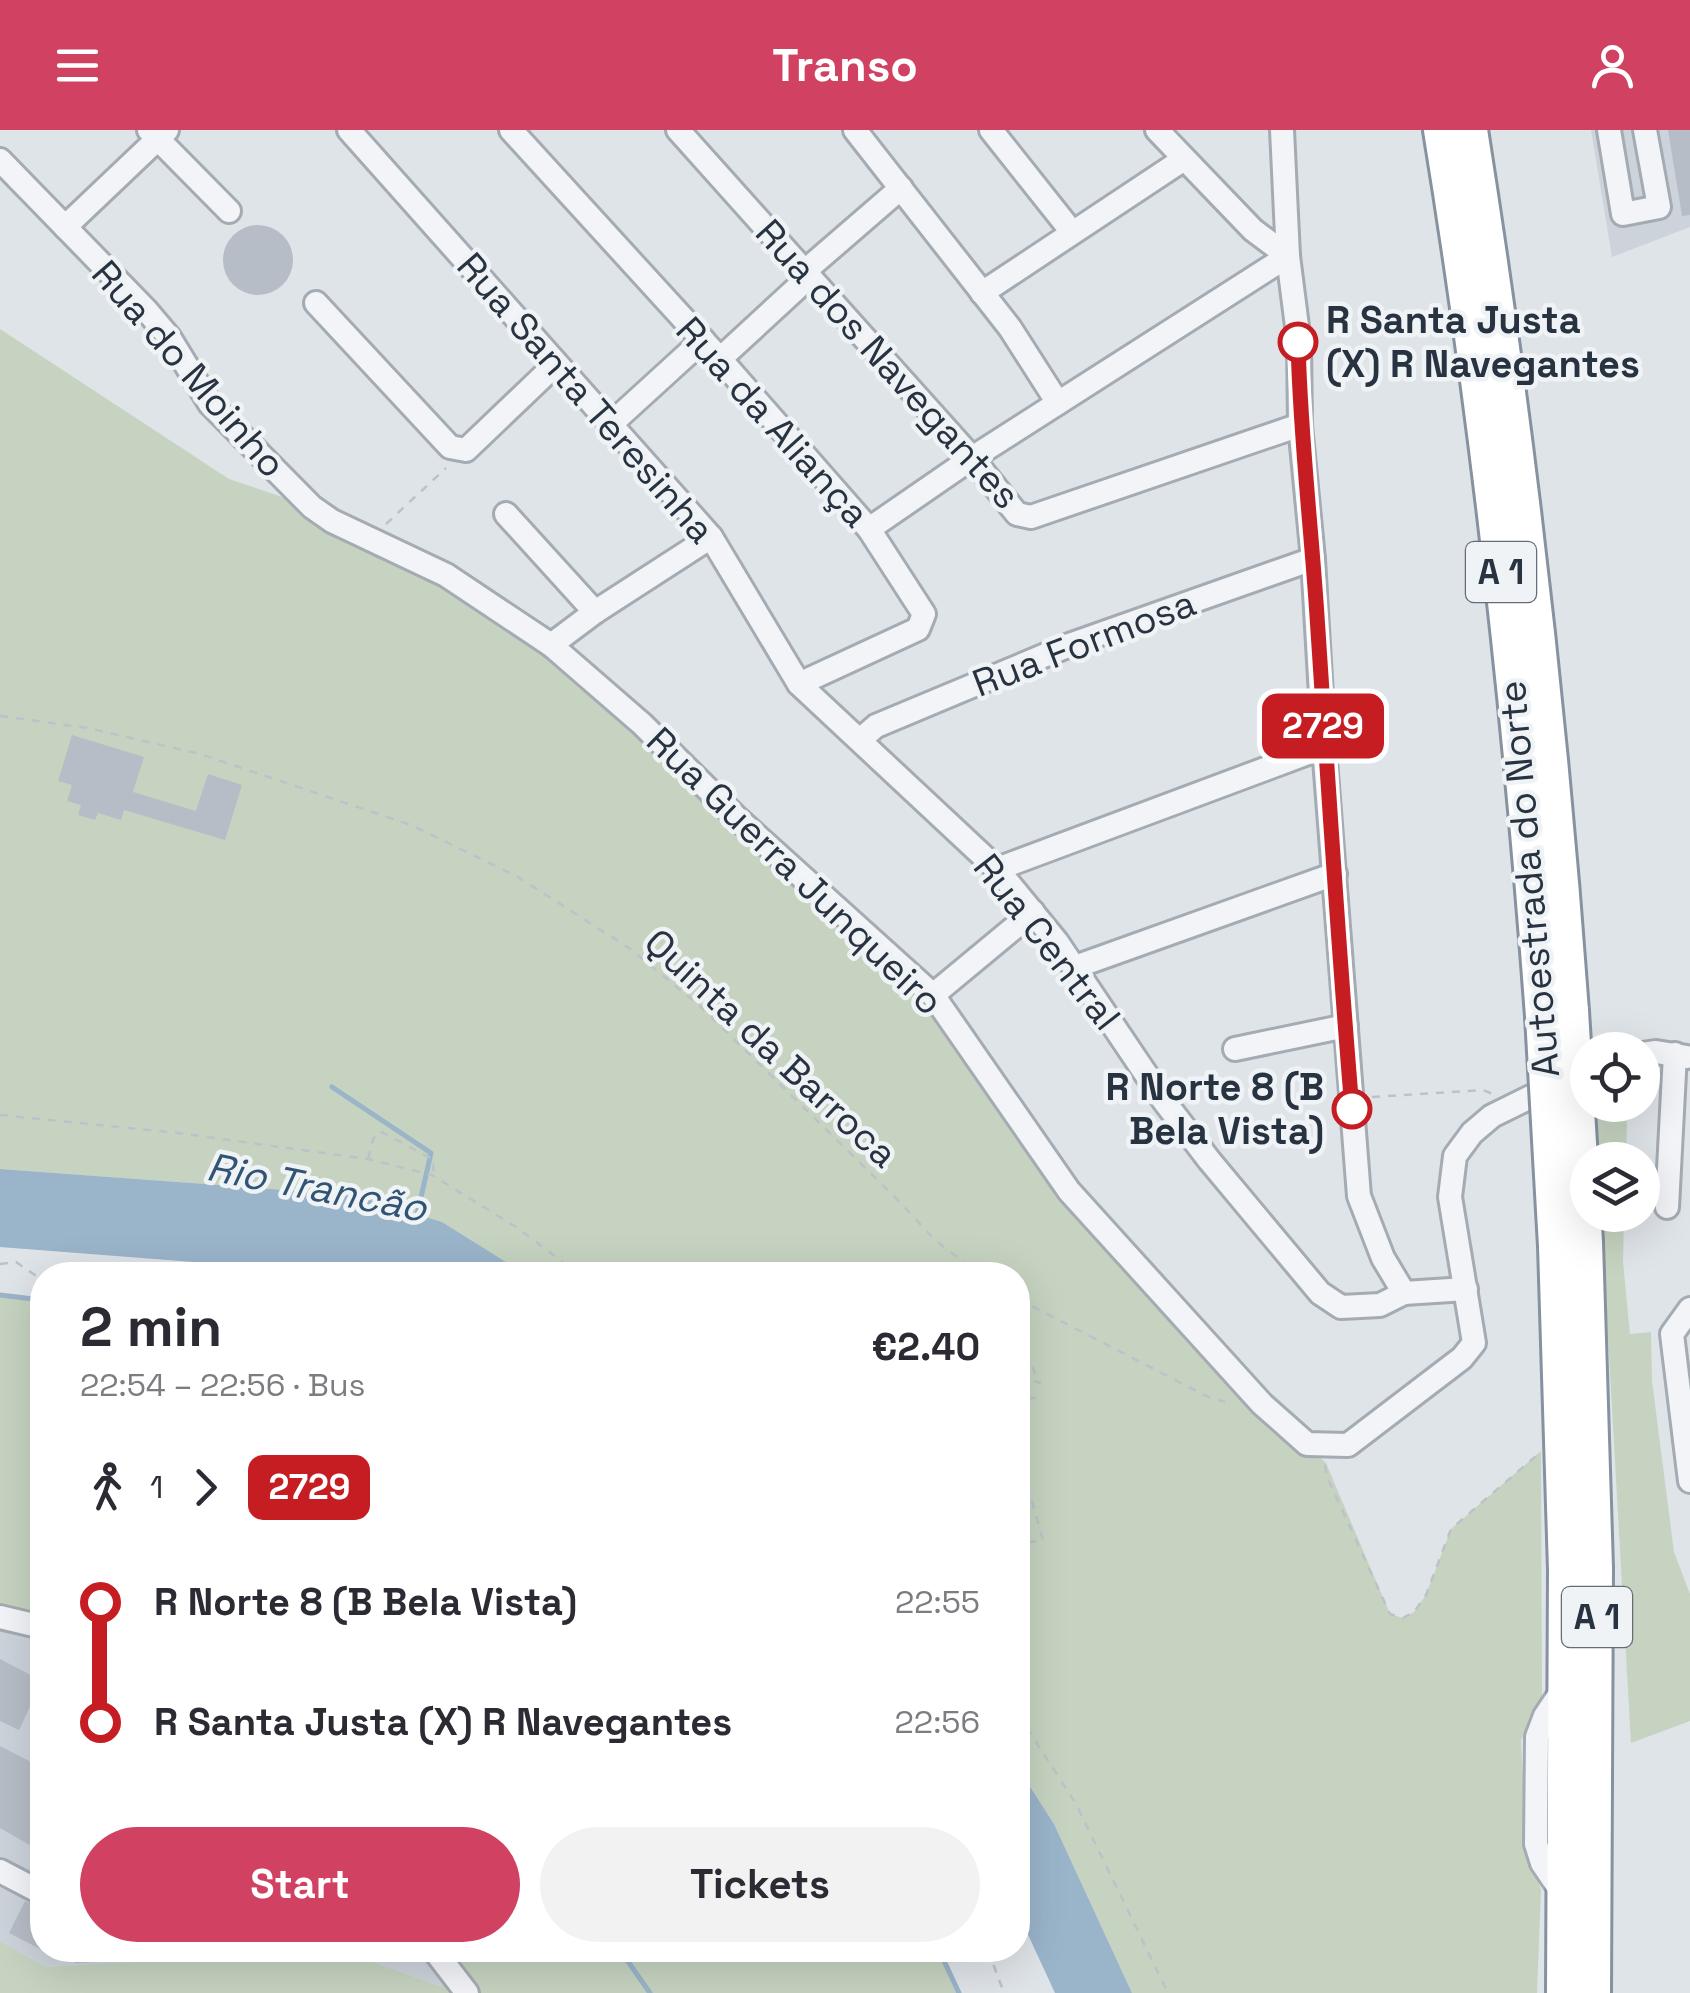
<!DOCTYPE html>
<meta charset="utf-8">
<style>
body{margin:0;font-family:"Space Grotesk",sans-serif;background:#f2f2f3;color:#2b2b33;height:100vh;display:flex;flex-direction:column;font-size:38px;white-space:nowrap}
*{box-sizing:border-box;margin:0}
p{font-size:32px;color:#7c7c81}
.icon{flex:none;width:55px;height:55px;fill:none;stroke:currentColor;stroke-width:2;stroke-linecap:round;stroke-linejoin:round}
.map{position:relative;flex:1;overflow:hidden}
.sheet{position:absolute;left:30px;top:1132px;width:1000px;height:700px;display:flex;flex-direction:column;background:#fff;border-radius:40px;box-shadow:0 10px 40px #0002}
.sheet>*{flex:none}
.badge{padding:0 20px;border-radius:15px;font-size:35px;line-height:65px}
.buttons{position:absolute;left:1570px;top:902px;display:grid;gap:20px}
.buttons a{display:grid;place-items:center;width:90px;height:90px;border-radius:50%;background:#fff;box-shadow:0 10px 40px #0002;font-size:50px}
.map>.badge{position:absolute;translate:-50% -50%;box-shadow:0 0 0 5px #fff}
.legs{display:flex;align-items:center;gap:15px;height:110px;padding:0 50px;font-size:32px}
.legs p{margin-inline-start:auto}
.headline{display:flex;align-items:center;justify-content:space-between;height:170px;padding:0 50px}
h1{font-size:55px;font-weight:700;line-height:75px}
.cta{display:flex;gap:20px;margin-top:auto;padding:20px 50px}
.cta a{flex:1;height:115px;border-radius:60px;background:#d14161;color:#fff;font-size:40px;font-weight:700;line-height:115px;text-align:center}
.cta a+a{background:#f2f2f3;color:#2b2b33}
ul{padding:0 50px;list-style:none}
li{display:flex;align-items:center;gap:35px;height:120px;font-size:38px}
li i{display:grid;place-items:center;width:15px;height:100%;margin:0 12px;background:currentColor}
li i::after{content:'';width:25px;height:25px;margin:-12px;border:8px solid;border-radius:50%;background:#fff}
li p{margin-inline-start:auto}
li:first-child i{background:linear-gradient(#0000 50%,currentColor 0)}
li:last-child i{background:linear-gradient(currentColor 50%,#0000 0)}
header{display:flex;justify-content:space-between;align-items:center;height:130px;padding:0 50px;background:#d14161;color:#fff;font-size:45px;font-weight:700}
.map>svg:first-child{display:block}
.built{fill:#cdd3db}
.green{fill:#c6d3c0}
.water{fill:#9ab4ca}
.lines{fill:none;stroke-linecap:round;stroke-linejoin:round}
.stream{stroke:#9ab4ca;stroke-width:5}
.building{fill:#b6bdc6}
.minor-casing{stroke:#a4abb3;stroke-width:28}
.highway-casing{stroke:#8692a0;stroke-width:38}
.path{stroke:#bdc2c8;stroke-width:2.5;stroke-dasharray:8 8;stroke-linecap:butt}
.minor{stroke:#f2f4f7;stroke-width:22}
.highway{stroke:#fff;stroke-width:32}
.highway-bridge-casing{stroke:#8692a0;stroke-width:38;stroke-linecap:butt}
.highway-bridge{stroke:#fff;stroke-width:32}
.line-1-casing{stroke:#fff;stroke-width:22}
.line-1{stroke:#c61d23;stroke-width:15}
.stop-1-dot{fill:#fff;stroke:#c61d23;stroke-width:5}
.labels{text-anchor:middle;stroke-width:9;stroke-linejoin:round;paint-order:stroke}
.shield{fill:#eff3f6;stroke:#646d77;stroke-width:2.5}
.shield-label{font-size:35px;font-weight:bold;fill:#283341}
.stop-label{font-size:38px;font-weight:bold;fill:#283341;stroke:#eff3f6;text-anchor:start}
.street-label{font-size:38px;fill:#283341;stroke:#eff3f6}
.water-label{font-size:40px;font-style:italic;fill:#315475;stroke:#eff3f6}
</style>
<header><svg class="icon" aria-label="menu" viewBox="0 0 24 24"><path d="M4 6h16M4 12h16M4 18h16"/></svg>Transo<svg class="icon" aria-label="person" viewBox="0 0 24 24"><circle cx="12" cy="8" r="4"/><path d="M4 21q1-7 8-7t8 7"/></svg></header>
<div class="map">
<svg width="1690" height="1863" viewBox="0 0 1690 1863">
<rect width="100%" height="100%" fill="#dfe4e9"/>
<g class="built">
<polygon points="1591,0 1690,0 1690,97 1612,127"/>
<polygon points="0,1498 42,1509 42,1820 316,1820 300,1824 46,1837 0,1811"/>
<polygon points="340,1820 421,1820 446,1850 440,1856"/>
</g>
<g class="green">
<polygon points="0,199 229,349 312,377 551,515 933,865 1069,1061 1262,1274 1326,1333 1390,1484 1403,1488 1414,1482 1426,1465 1451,1399 1541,1321 1542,1569 1521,1610 1526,1711 1541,1760 1537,1863 1132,1863 1054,1694 1018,1638 1018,1145 527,1145 442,1092 354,1065 0,1039"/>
<polygon points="1596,975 1622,975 1627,994 1626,1030 1599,1030"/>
<polygon points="1601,1085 1624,1085 1623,1132 1630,1204 1651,1202 1652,1251 1674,1422 1690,1464 1690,1591 1631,1613"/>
<polygon points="0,1165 42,1170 42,1488 0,1478"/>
<polygon points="0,1811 46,1837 340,1820 440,1856 446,1850 454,1863 0,1863"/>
<polygon points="451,1820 939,1820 959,1863 478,1863"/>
</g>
<g class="water">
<polygon points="0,1039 354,1065 442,1092 527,1145 313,1145 219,1134 0,1117"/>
<polygon points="1018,1638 1054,1694 1132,1863 1055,1863 1018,1783"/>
</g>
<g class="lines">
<g class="stream">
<polyline points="332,957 431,1023 417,1085"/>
<polyline points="0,1165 42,1170"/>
<polyline points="620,1820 650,1863"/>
<polyline points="939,1820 959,1863"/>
</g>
</g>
<g class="building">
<polygon points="1668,0 1690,0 1690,85 1682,86"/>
<circle cx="258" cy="130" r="35"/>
<polygon points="72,605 144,627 133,662 196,681 208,644 242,655 225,710 124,680 121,690 98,683 95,690 78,685 81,675 67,671 72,655 58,651"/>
<polygon points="0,1529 42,1551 19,1600 0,1591"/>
<polygon points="0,1616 33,1633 42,1617 42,1722 0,1698"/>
<polygon points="25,1771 42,1778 42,1820 9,1803"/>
<polygon points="74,1820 118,1820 118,1831 75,1833"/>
</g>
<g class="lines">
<defs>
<g id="minor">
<polyline points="149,0 229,81"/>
<polyline points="349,0 711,407 799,554 997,739 1057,812 1164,971 1209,1030 1320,1163 1341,1177 1380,1175 1404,1163 1466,1159"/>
<polyline points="511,0 720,229 869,399 924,484 918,499 799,554"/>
<polyline points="678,0 972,328 1017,384 1031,387 1300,295"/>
<polyline points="855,0 1010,198 1058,273"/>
<polyline points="991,0 1072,102"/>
<polyline points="1157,0 1253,100 1288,126"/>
<polyline points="1282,0 1288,126 1299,212 1300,295 1313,429 1324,617 1359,1066 1383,1128 1404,1163"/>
<polyline points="1609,0 1623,84 1659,77 1645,0"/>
<polyline points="0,30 147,181 169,207 210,274 312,377 332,391 446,445 551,515 642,594 738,689 933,865 1069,1061 1262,1274 1307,1314 1348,1315 1462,1228 1474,1213 1450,1067 1455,1026 1472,1003 1492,986 1559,953"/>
<polyline points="65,97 167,0"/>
<polyline points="805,141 901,58"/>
<polyline points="982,163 1184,29"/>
<polyline points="316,173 450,317 466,320 556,234"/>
<polyline points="720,229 810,146"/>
<polyline points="612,293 703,210"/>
<polyline points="506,384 595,482"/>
<polyline points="869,399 972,328 1288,126"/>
<polyline points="551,515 595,482 711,407"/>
<polyline points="861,609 876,596 1072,514 1313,429"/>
<polyline points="997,739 1324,617"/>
<polyline points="1075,837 1335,744"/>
<polyline points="933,865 1033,782"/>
<polyline points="1235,919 1346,896"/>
<polyline points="1642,924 1656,922 1687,927"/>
<polyline points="1667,1077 1675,924"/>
<polyline points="1690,1179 1672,1204 1690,1351"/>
<polyline points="0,1487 42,1497"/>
<polyline points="0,1741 42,1763"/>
<polyline points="1563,1764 1542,1733 1536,1714 1537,1607 1545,1586 1565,1556"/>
<polyline points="434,1820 467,1863"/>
</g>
<g id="highway">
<path d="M1440,0C1488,294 1520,589 1542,886"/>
<path d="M1471,0C1517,292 1551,586 1572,881"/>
<polyline points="1586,1112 1596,1438 1594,1863"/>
<polyline points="1555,1116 1565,1440 1563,1863"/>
</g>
</defs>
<use href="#minor" class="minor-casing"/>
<use href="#highway" class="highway-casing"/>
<g class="path">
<polyline points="386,394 446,338"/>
<polyline points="0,586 88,598 200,624 411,695 518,747 629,818 702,878 894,1066 934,1109 980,1145"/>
<polyline points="1372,967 1483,960 1493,964"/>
<polyline points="0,985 178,1003 368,1029 432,1045 519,1099 580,1145"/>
<polyline points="368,1029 373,1009 380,1001 434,1030 433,1043"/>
<polyline points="0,1134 16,1132 42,1150"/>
<polyline points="1018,1169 1212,1269 1232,1273"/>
<polyline points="1018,1208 1040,1253 1020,1247 1035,1268 1018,1269"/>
<polyline points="1325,1335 1327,1347 1390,1484 1403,1488 1414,1482 1426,1465 1451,1399 1536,1326"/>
<polyline points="1018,1342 1031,1368 1043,1410 1018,1414"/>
<polyline points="1018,1584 1076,1674 1168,1863"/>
<polyline points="988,1820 1004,1863"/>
</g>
<use href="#minor" class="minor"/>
<use href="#highway" class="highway"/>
<defs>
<g id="highway-bridge">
<polyline points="1572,881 1586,1112"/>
<polyline points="1542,886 1555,1116"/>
</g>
</defs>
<use href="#highway-bridge" class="highway-bridge-casing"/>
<use href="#highway-bridge" class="highway-bridge"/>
</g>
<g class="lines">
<defs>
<path id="line-1" d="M1298,212C1300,304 1311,394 1317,486C1328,650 1338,815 1352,979"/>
</defs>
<use href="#line-1" class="line-1-casing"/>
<use href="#line-1" class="line-1"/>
</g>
<g class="stop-1-dot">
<circle cx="1298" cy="212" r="18"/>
<circle cx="1352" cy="979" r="18"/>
</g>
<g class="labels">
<g class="shield">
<rect x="1466" y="412" width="70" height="60" rx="8"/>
<rect x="1562" y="1457" width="70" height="60" rx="8"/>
</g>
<g class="shield-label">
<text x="1501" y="454">A 1</text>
<text x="1597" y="1499">A 1</text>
</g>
<g class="stop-label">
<text x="1326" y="203">R Santa Justa<tspan x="1326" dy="44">(X) R Navegantes</tspan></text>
<text x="1324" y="970" text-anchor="end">R Norte 8 (B<tspan x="1324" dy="44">Bela Vista)</tspan></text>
</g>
<g class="street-label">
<text transform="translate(888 234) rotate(48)" y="13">Rua dos Navegantes</text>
<text transform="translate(189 239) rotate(49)" y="13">Rua do Moinho</text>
<text transform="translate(586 268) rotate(49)" y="13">Rua Santa Teresinha</text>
<text transform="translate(773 292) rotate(48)" y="13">Rua da Aliança</text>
<text transform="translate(1084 513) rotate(-21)" y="13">Rua Formosa</text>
<text transform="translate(795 741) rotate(44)" y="13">Rua Guerra Junqueiro</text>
<text transform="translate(1529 749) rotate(-95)" y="13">Autoestrada do Norte</text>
<text transform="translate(1047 812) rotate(52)" y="13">Rua Central</text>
<text transform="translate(771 918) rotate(43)" y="13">Quinta da Barroca</text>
</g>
<g class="water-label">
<text transform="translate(317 1057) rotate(11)" y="14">Rio Trancão</text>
</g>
</g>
</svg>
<div class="buttons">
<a><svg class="icon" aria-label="locate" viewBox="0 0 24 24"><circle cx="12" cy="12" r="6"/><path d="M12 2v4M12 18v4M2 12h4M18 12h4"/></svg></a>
<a><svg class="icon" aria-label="layers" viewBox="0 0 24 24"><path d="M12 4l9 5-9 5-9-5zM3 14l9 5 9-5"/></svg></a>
</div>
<b class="badge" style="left:1323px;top:596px;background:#c61d23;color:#fff">2729</b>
<section class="sheet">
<div class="headline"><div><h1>2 min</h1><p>22:54 – 22:56 · Bus</p></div><b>€2.40</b></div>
<div class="legs"><svg class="icon" aria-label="walk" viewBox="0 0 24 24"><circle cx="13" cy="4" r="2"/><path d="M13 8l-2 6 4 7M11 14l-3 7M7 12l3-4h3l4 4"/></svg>1<svg class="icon" aria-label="forward" viewBox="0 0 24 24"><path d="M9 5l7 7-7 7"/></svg><b class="badge" style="background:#c61d23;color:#fff">2729</b></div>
<ul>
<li><i style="color:#c61d23"></i><b>R Norte 8 (B Bela Vista)</b><p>22:55</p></li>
<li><i style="color:#c61d23"></i><b>R Santa Justa (X) R Navegantes</b><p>22:56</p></li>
</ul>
<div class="cta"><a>Start</a><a>Tickets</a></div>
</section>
</div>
